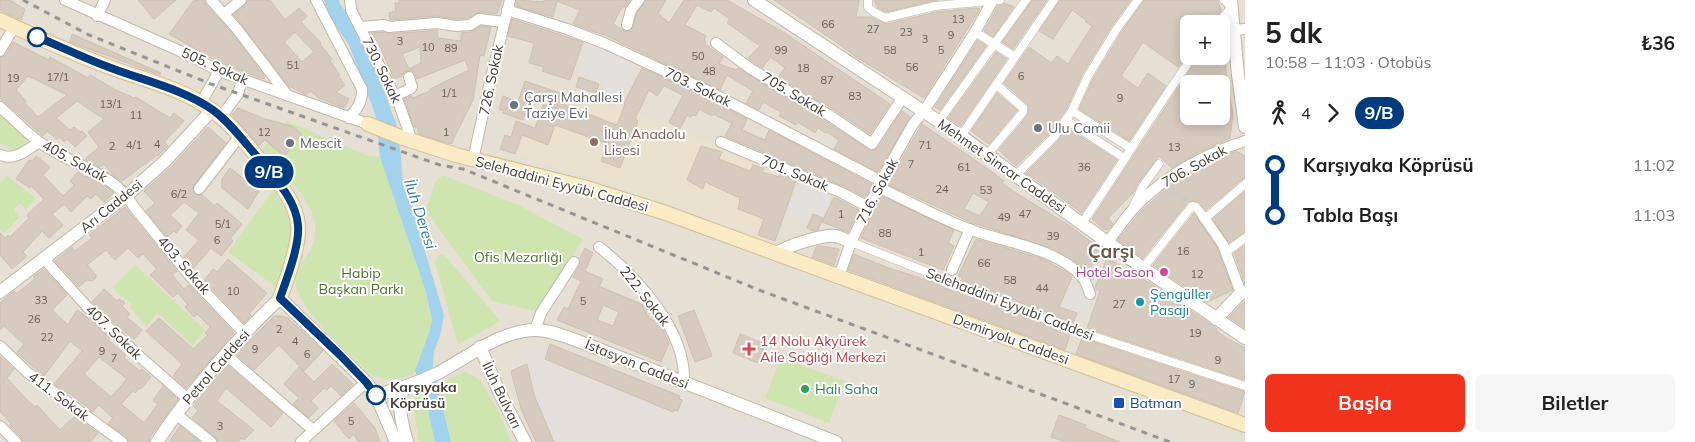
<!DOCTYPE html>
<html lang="tr">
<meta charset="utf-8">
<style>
body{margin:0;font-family:Mulish,sans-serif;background:#f6f6f6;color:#222;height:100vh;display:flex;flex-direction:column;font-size:19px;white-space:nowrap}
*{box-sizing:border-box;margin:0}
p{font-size:16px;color:#767676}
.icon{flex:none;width:28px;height:28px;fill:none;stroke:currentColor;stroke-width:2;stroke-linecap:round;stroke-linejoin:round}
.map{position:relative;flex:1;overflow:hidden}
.details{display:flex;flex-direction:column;background:#fff;width:450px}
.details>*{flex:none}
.badge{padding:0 10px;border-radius:16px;font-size:18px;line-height:32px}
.fabs{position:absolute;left:1180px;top:15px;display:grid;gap:10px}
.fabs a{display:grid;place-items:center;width:50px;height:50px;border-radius:8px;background:#fff;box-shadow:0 2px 12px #0003;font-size:25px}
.map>.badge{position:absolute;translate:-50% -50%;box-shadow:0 0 0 2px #fff}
.legs{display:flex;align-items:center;gap:8px;height:55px;padding:0 20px;font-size:16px}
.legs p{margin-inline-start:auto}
.head{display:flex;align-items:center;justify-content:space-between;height:85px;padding:0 20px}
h1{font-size:28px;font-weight:700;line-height:38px}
.action{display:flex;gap:10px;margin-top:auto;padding:10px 20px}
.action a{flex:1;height:58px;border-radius:8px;background:#f1331d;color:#fff;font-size:20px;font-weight:700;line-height:58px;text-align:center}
.action a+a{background:#f6f6f6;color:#222}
ul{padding:0 20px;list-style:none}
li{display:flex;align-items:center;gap:18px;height:50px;font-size:19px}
li i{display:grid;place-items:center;width:8px;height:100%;margin:0 6px;background:currentColor}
li i::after{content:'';width:12px;height:12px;margin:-6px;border:4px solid;border-radius:50%;background:#fff}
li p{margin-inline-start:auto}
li:first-child i{background:linear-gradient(#0000 50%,currentColor 0)}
li:last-child i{background:linear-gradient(currentColor 50%,#0000 0)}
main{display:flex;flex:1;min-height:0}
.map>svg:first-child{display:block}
.residential{fill:#e6dfd3;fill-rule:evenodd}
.industrial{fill:#e4dfda}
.education{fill:#eae2cf}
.green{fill:#cfe5af}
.parking{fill:#e3e0dd}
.water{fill:#a3d2ed}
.building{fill:#d6cbbe;stroke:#cdc0af;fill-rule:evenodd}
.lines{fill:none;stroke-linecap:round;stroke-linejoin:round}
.pedestrian-tunnel{stroke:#cfcac2;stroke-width:8;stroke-dasharray:8 4;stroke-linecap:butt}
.pedestrian-casing{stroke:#c0b7ab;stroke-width:9}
.minor-casing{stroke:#c0b7ab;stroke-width:12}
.tertiary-casing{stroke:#c0b7ab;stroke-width:14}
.secondary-casing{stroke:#d0be97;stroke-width:16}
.pedestrian{stroke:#fff;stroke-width:8}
.minor{stroke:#fff;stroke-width:10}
.tertiary{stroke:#fff;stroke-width:12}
.secondary{stroke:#fcecc5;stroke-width:14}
.rail{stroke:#949494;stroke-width:3;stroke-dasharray:6 6;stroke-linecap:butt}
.line-1-casing{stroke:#fff;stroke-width:11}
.line-1{stroke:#003b80;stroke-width:8}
.stop-1-dot{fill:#fff;stroke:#003b80;stroke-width:2.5}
.worship-dot{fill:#6b7280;stroke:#fff;stroke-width:2}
.education-dot{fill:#8d6e63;stroke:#fff;stroke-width:2}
.hotel-dot{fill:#d1479c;stroke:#fff;stroke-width:2}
.culture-dot{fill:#0f9aa8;stroke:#fff;stroke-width:2}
.health-dot{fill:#e0444e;stroke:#fff;stroke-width:2}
.leisure-dot{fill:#2e9e5b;stroke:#fff;stroke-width:2}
.transit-dot{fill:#1a4fb4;stroke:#fff;stroke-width:2}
.labels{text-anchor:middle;stroke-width:4;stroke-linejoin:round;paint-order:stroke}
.number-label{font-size:11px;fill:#686057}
.street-label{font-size:14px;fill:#443d35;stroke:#fff}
.worship-label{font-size:14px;fill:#5b616d;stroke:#fff;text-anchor:start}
.education-label{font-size:14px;fill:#785e54;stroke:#fff;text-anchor:start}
.park-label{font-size:14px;fill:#4a732b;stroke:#fff}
.hotel-label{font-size:14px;fill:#b23c85;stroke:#fff;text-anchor:end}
.culture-label{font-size:14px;fill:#0d838f;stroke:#fff;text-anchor:start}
.health-label{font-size:14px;fill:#be3a42;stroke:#fff;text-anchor:start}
.stop-label{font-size:14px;font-weight:bold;fill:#443d35;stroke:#fff;text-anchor:start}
.leisure-label{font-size:14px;fill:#27864d;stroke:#fff;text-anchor:start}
.transit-label{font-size:14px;fill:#164399;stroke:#fff;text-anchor:start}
.water-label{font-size:15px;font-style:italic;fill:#3179a3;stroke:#fff}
.district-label{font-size:19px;font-weight:bold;fill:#665b4d;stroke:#fff}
</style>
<main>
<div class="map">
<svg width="1245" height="442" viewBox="0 0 1245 442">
<rect width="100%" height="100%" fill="#f2ede5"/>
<path class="residential" d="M0,0H1245V442H0ZM1189,24H1221V56H1189ZM1189,84H1221V116H1189Z"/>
<polygon class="industrial" points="553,343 806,442 536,442 521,409 511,365 524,348"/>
<polygon class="education" points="543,83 670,127 781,170 754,236 644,195 518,156"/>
<g class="green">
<polygon points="0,114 24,136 27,141 26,144 15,149 0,144"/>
<path d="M287,121L366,155L380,157L419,266L432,319L430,330L422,356L413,375C399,379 385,382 372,375C352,359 301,310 296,286C294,277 300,266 305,258C307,255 310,252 311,249C314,242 316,229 315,223C310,196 280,170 262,150Z"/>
<polygon points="443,175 518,205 583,239 538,312 492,301 426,211 435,182"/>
<polygon points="7,176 36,198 26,210 20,203 14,210 19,218 4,233 0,228 0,184"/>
<polygon points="273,190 282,204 291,223 290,245 287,269 276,287 228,252"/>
<polygon points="440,254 446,257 500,321 458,345 435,262"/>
<polygon points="135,265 205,330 193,345 157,313 146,327 130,307 132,304 112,288"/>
<polygon points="781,358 845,381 829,423 765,398"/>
<polygon points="465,371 480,380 498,410 511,442 451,442 445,412 436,385"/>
<polygon points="424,393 435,442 419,442 412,399"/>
</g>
<g class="parking">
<polygon points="587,43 637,63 619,100 602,94 604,80 579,73"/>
<polygon points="800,182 832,196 823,215 813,212 809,220 787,212"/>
<polygon points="1071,284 1094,294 1084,315 1062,305"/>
</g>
<polygon class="water" points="324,0 339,0 340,4 356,26 373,60 396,124 401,156 402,175 444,315 440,336 434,351 433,365 451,442 435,442 424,393 415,371 430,330 432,319 425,289 380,157 376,117 370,100 349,45 328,15"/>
<g class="building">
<polygon points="0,0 9,0 25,9 21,20 0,10"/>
<polygon points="138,0 176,0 154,19"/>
<polygon points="194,0 204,0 206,5 232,33 265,77 263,79 216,61 169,34"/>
<path d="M248,0H270L285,20L299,8L307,16L301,22L321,43L320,44L332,59L330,61L340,75L338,76L345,85L336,92L349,99L344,108L319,98L311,91L306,95L289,86L234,15L245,5ZM295,32L314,52L302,62L284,42Z"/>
<polygon points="399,0 502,0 497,14 480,12 468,18 456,19 437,16 390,20 389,13 396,11 395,3 399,3"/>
<polygon points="517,0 544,2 544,0 630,0 625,7 623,6 613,24 626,32 632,29 637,13 646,0 666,0 658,13 669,23 684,0 727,0 783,32 890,104 870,134 833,109 778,77 785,68 771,57 762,68 748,58 760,46 727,23 730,19 714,8 711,12 697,5 685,25 706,36 704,41 706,42 705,44 723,57 719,64 736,70 738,68 825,121 871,151 878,148 902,111 910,117 878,172 834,149 839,140 827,132 826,133 818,128 815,133 798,122 796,125 779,116 781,112 763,102 759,110 746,103 753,91 727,75 720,90 603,34 603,35 573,24 580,10 557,1 553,17 516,6"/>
<polygon points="774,0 859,0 856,17 871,17 886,24 936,12 975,8 980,9 924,98 856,57 836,42"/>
<polygon points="874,0 939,0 886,12 878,8"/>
<polygon points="1032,0 1047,0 1013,49 1002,42"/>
<polygon points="1060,0 1131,0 1111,27 1083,73 1067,108 1050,133 1016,166 999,150 1027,116 1029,108 1027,104 1004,83 1029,47 1051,63 1057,56 1068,64 1092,26 1085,21 1086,20 1072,10 1053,39 1039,31"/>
<polygon points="1144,0 1218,0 1221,11 1211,24 1189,24 1189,52 1178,67 1143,42 1121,76 1138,88 1148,73 1166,86 1129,141 1079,109 1093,79 1121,33"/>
<polygon points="1004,3 1014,7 993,37 984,31 998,6"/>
<polygon points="512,19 583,42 570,80 542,71 544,67 529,63 534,43 508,36"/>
<path d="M481,26L491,27L484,56L480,55L473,100L451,144L418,134V127H414L404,99L412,96L413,98L430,91V89L469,70L465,60L417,79L414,72L410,70L404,72L402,76L394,79L379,44L371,33L383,32L390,34L437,30L438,38L461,41V33L471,32ZM420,47L421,63L409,69L402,54Z"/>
<polygon points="72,34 161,73 160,75 70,42"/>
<polygon points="978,40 986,46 940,110 935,107"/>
<path d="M13,42L49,60L50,57L88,78L90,75L116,90L134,98L136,97L170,118L174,113L184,121L164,142L168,146L158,156L157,155L122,181L114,176L104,164L100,167L85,159L99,147L88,132L104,119L77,101L56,118L70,130L74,127L80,132L82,131L87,136L75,147L67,139L64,142L60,137L57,139L47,131L43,136L0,98V58L6,55ZM28,76L67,95L38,117L25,103L26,101L16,90Z"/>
<polygon points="996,52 1007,59 961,126 948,118"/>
<path d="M1199,56H1225L1227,84L1233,114L1230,138L1199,152L1172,168L1159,156L1138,183L1134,192L1108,218L1113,224L1108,230L1106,229L1105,230L1092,219ZM1189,79L1196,84H1221V116H1189Z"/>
<polygon points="642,68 705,97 747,119 742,130 765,140 769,130 872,184 865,197 843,186 725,136 732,123 713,114 712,116 699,109 696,116 692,115 691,117 687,115 680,129 669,122 683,95 664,86 657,96 649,90 635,119 638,121 620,168 601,161 608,144 555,125 548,145 522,135 515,154 500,149 505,135 511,137 516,121 535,128 545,100 531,95 523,120 503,113 504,111 499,109 503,96 518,102 525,81 569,96 565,105 617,125 625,104 624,103"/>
<polygon points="579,77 599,84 596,93 576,87"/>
<polygon points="997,93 1017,110 989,144 971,131"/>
<polygon points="238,108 265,119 292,126 302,134 284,156 265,140 259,146 232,115"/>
<path d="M922,124L988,169L1004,181L1002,183L1013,191L1070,226L1102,250L1087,272L1076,262L1048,247L970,222L887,184ZM973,193L989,202L980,216L964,209Z"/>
<polygon points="208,127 226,143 194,185 193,191 195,195 202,195 215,206 217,203 242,224 230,239 233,241 221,256 211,248 193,269 184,257 199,240 186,230 199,213 184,202 170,215 182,226 176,233 174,231 167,237 146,211 155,203 144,191 171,167"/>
<polygon points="1067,128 1117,160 1082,213 1026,173 1058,141"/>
<polygon points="701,146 722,152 719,159 750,171 753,165 764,168 762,172 779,177 780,174 796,181 775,241 758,235 764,219 738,209 740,198 705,182 703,189 687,180"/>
<polygon points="1236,151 1245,156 1245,178 1241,180 1206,210 1197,202 1191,201 1188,202 1143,258 1118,240 1140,212 1167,188 1205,164"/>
<polygon points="36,156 50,167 43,175 63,196 74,185 70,181 78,172 85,177 88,176 104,185 114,193 104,202 96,194 91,199 87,196 71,212 64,204 52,214 63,225 49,238 42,231 23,252 27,256 12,269 0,255 0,233 5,238 8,235 10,237 29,218 27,215 44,199 31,186 30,188 16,179 29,160 32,161"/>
<polygon points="230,168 259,191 248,209 222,188 222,179"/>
<polygon points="1245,191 1245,232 1229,243 1213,219"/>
<polygon points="881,196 954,230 948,243 954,246 943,270 861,238"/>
<polygon points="834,197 859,210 848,232 822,222"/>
<polygon points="125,207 177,271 172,275 184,289 189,285 234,333 186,388 173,376 182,364 146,331 159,318 193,349 208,335 205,333 210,327 197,314 194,317 185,307 188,305 178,293 173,297 150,275 157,269 143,254 138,258 128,248 115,260 106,250 87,265 96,275 96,278 92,281 87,280 79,287 55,261 72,247 75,251 92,238 89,235"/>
<polygon points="1194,213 1217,248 1233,290 1207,302 1153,265"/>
<polygon points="813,214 823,218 818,230 813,231 807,228"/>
<polygon points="976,239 1043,259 1068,273 1072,277 1059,307 1077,313 1073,323 962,280 962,277 958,276"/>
<polygon points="1245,245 1245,284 1234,253"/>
<polygon points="819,246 839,249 834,265 812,257 816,247"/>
<path d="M585,248L593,253L585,271L603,279L599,286L648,307L646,314L649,316V318L658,322L659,327L662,328L669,343L661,362L557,320L564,307L568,309L581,281L573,277L580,265V258ZM603,305L619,312L613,326L597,320Z"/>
<polygon points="854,254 889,268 936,283 942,286 942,287 957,293 958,291 960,291 1070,334 1065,350 848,270"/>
<polygon points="1107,258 1158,288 1217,329 1216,331 1225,337 1245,348 1245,380 1087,328 1100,291 1096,289 1095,287"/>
<polygon points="228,259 267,293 249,314 251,315 244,323 204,280 213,269 217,272"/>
<path d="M44,269L67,295L52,310L68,325L77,310L87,317L110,338L108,340L126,355L124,358L140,371L142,369L151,377L141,389L140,388L135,393L133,391L121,404L144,423L158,404L153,401L163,386L178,399L150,437L149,442H129L126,436L108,424L113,418L99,405L93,412L68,392L67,393L54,384L82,351L70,341L44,376L17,353L24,344L4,326L0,330V303L14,291L16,294L35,279L33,277ZM99,357L127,379L111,397L84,374Z"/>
<polygon points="104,289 117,301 119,299 125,303 122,306 130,314 127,317 142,330 134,339 119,327 92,302"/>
<polygon points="1245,301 1245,328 1229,317"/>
<polygon points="694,310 712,356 695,362 678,316"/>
<polygon points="274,316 280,316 288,318 323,351 304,371 279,345 254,370 236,354"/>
<polygon points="740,334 765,344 758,363 733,353"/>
<polygon points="1082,338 1245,392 1238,413 1076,354"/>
<polygon points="550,344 680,396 679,399 682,400 678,411 674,410 673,412 545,359"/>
<polygon points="0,356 14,369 7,378 26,399 35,407 37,405 60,430 75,416 98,433 90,442 23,442 21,437 10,426 11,424 0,411"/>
<polygon points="332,364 353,384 341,396 331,386 327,390 324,388 311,401 318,408 309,418 293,404 299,398 284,384 299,367 314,382"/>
<polygon points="527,364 534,395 554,442 536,442 521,409 511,371"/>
<polygon points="227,365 283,413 271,427 226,388 217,401 254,430 244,440 241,438 238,442 218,442 215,437 192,418 198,410 193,406"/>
<polygon points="354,403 375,428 380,442 358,442 354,434 349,439 334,421"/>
<polygon points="1059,415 1086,425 1085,428 1120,442 1066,442 1051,437"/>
<polygon points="180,426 200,442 169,442"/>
</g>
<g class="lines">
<polyline class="pedestrian-tunnel" points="1161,183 1192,206"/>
<defs>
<g id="pedestrian">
<polyline points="868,0 868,7 874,12 885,18 935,6 1000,0"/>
<polyline points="1217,24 1232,7 1224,0"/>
<polyline points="975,32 1015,57"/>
<polyline points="1072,111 1130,148"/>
<polyline points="1066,120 1124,158"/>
<polyline points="939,121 1026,0"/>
<polyline points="961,136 1054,0"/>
<polyline points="987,155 1023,112 1023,108 997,85"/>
<polyline points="1016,175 1054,137 1072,111 1088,76 1116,30 1138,0"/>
<polyline points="1133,207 1143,186 1159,164"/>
<path d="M1082,223C1120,168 1154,111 1193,56"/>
<polyline points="851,242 1063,326 1245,386"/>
<polyline points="1226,252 1245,238"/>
<polyline points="1143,268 1192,206 1196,207 1203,216 1208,216 1245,184"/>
</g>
<g id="minor">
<polyline points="65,0 180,51 219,71 368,124"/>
<polyline points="211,0 237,29 288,96"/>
<path d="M316,0L362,89C363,101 357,109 349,118"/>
<polyline points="350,0 351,10 399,104 412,141"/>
<polyline points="507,10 567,29 606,44 708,91 881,181"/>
<polyline points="224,14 241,0"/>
<polyline points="97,16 105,0"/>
<polyline points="627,25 631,10 639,0"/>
<polyline points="361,27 384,25 389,27 437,23 456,26 470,25 479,19 504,22"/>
<polyline points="1234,30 1245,29"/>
<polyline points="716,43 751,69 829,115 872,144 903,97"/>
<polyline points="0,51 14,27"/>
<polyline points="395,96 410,89 412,87 409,77"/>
<polyline points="201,103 219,71"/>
<path d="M0,107C16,121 32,139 50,149C80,167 116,175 134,207L190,276L244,333"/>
<polyline points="221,117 238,94 242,80"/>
<polyline points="721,142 840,192 867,206"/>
<path d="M0,155C15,161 27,150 39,142"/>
<polyline points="473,160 489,86 510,0"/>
<path d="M878,187C908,201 939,218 971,230C1004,242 1059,249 1082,277C1086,281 1088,288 1090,294"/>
<polyline points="199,189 239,137"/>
<polyline points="1203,216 1223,245 1241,293"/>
<path d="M1108,242C1118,229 1127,214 1139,203C1168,174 1207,153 1245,141"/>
<path d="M599,247C637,277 687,331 684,383"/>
<polyline points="44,259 91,311 138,355 188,399"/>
<polyline points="952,270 970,229"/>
<polyline points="839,276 851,242 881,181 913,124 924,111 975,32 993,0"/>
<polyline points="535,330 541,313 574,262"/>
<polyline points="0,346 28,373 122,442"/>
<polyline points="225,354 313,430"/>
<polyline points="176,414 211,442"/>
<polyline points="0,426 16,442"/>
<polyline points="301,442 366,382"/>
</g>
<g id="tertiary">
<polyline points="754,0 961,136 1143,268 1245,338"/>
<polyline points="1231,0 1238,75 1245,127"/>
<path d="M777,253C786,246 824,234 836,236C840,237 846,240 851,242"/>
<polyline points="0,292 127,195 165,161 212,110"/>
<polyline points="1216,319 1241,293 1245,292"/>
<polyline points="480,347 500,394 525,442"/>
<path d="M403,388C397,409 402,422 407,442"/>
<path d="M376,395C398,390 417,383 438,373C467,358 500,330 536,330C549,330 561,335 573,339L836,442"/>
<path d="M157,442C192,389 234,342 280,298L366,382L376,395L396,442"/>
</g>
<g id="secondary">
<path d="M0,20C36,37 74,54 112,68C145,80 184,89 213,111C233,125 249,148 265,166C279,183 296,202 298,225C300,244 287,279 280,298"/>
<polyline points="368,124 403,138 456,155 583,187 663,212 1245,425"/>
</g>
</defs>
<use href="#pedestrian" class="pedestrian-casing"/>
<use href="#minor" class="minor-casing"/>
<use href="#tertiary" class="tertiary-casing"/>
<use href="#secondary" class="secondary-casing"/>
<use href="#pedestrian" class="pedestrian"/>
<use href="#minor" class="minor"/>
<use href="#tertiary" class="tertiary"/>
<use href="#secondary" class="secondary"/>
<polyline class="rail" points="23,0 89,35 211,84 440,165 463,169 759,290 1170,442"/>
</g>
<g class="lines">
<defs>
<path id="line-1" d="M37,37C62,47 86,59 111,68C145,81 183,89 213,110C233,125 248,147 265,166C279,183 296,202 298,225C300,245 287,278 280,298L340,355L366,382L376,395"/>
</defs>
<use href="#line-1" class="line-1-casing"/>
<use href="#line-1" class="line-1"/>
</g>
<g class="stop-1-dot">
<circle cx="37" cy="37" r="9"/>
<circle cx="376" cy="395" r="9"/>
</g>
<g class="worship-dot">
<circle cx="514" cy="105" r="5"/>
<circle cx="1038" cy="128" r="5"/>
<circle cx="290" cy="143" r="5"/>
</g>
<circle class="education-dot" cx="594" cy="142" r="5"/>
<circle class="hotel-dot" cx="1164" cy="272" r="5"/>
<circle class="culture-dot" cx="1140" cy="302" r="5"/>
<path class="health-dot" d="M746.5 341.5h5v5h5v5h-5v5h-5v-5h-5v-5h5z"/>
<circle class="leisure-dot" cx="805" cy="389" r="5"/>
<rect class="transit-dot" x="1113" y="397" width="12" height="12" rx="2.5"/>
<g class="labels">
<g class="number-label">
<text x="958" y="23">13</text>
<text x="828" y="28">66</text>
<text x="873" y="33">27</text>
<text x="906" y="36">23</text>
<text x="951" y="39">9</text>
<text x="925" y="43">3</text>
<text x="400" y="45">3</text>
<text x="428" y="51">10</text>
<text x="451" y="52">89</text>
<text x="781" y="54">99</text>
<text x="890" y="54">58</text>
<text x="941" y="54">5</text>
<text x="698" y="60">50</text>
<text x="293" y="69">51</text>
<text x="912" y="71">56</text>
<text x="803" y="72">18</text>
<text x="709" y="75">48</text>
<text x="1021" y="80">6</text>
<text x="58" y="81">17/1</text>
<text x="13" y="82">19</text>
<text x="827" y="84">87</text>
<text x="449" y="97">1/1</text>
<text x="855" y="100">83</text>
<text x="1120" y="102">9</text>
<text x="111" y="108">13/1</text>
<text x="136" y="119">11</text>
<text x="264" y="136">12</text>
<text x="446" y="136">1</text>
<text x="157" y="148">4</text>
<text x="134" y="149">4/1</text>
<text x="925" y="149">71</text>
<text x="112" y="150">2</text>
<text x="1174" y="151">13</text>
<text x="911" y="168">7</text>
<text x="964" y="171">61</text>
<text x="1084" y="171">36</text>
<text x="942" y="193">24</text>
<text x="986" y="194">53</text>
<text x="179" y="198">6/2</text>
<text x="841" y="218">1</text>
<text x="1025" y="218">47</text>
<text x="1004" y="221">49</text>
<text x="223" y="228">5/1</text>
<text x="885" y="237">88</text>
<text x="1053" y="240">39</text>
<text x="217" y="244">6</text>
<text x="1183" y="255">16</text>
<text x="921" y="256">1</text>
<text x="984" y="267">66</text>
<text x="1197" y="278">12</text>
<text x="1010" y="284">58</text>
<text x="1042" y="292">44</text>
<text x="233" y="295">10</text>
<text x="41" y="304">33</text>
<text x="583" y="305">5</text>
<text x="1119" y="308">27</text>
<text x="34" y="323">26</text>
<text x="279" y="333">2</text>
<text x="1195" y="337">19</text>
<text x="47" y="341">22</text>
<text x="295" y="345">4</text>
<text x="255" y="353">9</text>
<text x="102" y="355">9</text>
<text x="307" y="358">6</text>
<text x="114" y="362">7</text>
<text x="1218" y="364">9</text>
<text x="1174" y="383">17</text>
<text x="1192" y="388">9</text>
<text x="351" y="425">5</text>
<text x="220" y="430">3</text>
</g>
<g class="street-label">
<text transform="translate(215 66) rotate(24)" y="5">505. Sokak</text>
<text transform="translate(382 70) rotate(64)" y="5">730. Sokak</text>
<text transform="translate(491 80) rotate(-78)" y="5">726. Sokak</text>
<text transform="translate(698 87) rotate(26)" y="5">703. Sokak</text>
<text transform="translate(794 94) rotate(31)" y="5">705. Sokak</text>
<text transform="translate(75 161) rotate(29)" y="5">405. Sokak</text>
<text transform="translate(1002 166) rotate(35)" y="5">Mehmet Sincar Caddesi</text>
<text transform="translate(1194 166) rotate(-29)" y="5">706. Sokak</text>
<text transform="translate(795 173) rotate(23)" y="5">701. Sokak</text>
<text transform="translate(562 184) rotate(15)" y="5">Selehaddini Eyyübi Caddesi</text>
<text transform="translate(877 191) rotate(-62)" y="5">716. Sokak</text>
<text transform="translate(111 206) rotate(-39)" y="5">Arı Caddesi</text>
<text transform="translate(184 265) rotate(49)" y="5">403. Sokak</text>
<text transform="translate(645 296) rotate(52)" y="5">222. Sokak</text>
<text transform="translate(1010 304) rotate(21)" y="5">Selehaddini Eyyubi Caddesi</text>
<text transform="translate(114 332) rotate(44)" y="5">407. Sokak</text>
<text transform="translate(1011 339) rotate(20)" y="5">Demiryolu Caddesi</text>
<text transform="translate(637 364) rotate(22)" y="5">İstasyon Caddesi</text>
<text transform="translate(216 367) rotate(-49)" y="5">Petrol Caddesi</text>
<text transform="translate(502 395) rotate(64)" y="5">İluh Bulvarı</text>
<text transform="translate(59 396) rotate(37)" y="5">411. Sokak</text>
</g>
<g class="worship-label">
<text x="524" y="102">Çarşı Mahallesi<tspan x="524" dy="16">Taziye Evi</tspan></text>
<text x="1048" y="133">Ulu Camii</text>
<text x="300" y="148">Mescit</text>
</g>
<g class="education-label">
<text x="604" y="139">İluh Anadolu<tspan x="604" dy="16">Lisesi</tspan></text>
</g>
<g class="park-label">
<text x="518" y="262">Ofis Mezarlığı</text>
<text x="361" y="278">Habip<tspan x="361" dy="16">Başkan Parkı</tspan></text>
</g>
<g class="hotel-label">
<text x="1154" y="277">Hotel Sason</text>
</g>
<g class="culture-label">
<text x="1150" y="299">Şengüller<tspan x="1150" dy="16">Pasajı</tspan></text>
</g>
<g class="health-label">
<text x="760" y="346">14 Nolu Akyürek<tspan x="760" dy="16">Aile Sağlığı Merkezi</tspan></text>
</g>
<g class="stop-label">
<text x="390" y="392">Karşıyaka<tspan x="390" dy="16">Köprüsü</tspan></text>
</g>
<g class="leisure-label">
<text x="815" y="394">Halı Saha</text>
</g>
<g class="transit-label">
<text x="1130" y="408">Batman</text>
</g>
<g class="water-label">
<text transform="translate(420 214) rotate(72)" y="5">İluh Deresi</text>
</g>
<g class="district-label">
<text x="1111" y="258">Çarşı</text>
</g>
</g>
</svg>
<div class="fabs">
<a>+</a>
<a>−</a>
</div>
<b class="badge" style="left:269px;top:172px;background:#003b80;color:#fff">9/B</b>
</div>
<section class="details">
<div class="head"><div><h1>5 dk</h1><p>10:58 – 11:03 · Otobüs</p></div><b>₺36</b></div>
<div class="legs"><svg class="icon" aria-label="walk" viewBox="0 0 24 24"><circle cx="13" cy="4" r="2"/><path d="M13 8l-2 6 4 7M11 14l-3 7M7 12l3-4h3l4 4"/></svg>4<svg class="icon" aria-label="forward" viewBox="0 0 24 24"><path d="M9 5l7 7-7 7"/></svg><b class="badge" style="background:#003b80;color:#fff">9/B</b></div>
<ul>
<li><i style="color:#003b80"></i><b>Karşıyaka Köprüsü</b><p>11:02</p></li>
<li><i style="color:#003b80"></i><b>Tabla Başı</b><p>11:03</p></li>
</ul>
<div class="action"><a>Başla</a><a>Biletler</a></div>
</section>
</main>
